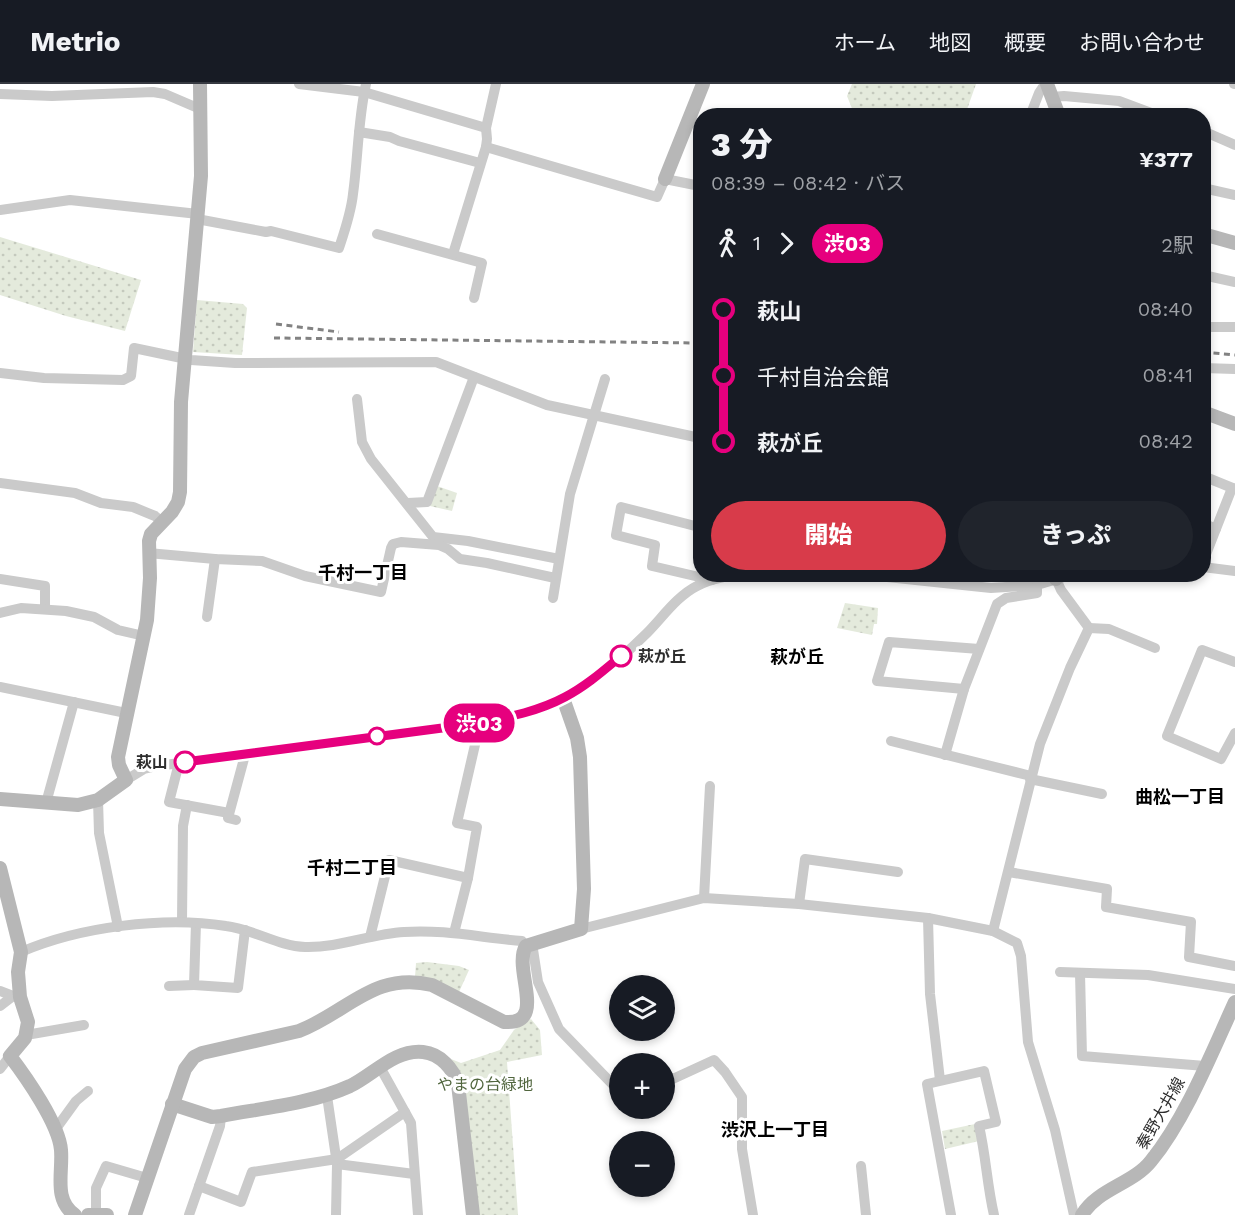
<!DOCTYPE html>
<html lang="ja">
<meta charset="utf-8">
<style>
body{margin:0;font-family:"Work Sans","Noto Sans JP",sans-serif;background:#20242c;color:#f1f3f6;height:100vh;display:flex;flex-direction:column;font-size:22px;white-space:nowrap}
*{box-sizing:border-box;margin:0}
p{font-size:20px;color:#9ea1a6}
.icon{flex:none;width:33px;height:33px;fill:none;stroke:currentColor;stroke-width:2;stroke-linecap:round;stroke-linejoin:round}
.map{position:relative;flex:1;overflow:hidden}
.sheet{position:absolute;left:693px;top:24px;width:518px;height:474px;display:flex;flex-direction:column;background:#171b24;border-radius:24px;box-shadow:0 3px 9px #0003}
.sheet>*{flex:none}
.badge{padding:0 12px;border-radius:20px;font-size:21px;line-height:39px}
.tools{position:absolute;left:609px;top:891px;display:grid;gap:12px}
.tools a{display:grid;place-items:center;width:66px;height:66px;border-radius:50%;background:#171b24;box-shadow:0 3px 9px #0003;font-size:30px}
.map>.badge{position:absolute;translate:-50% -50%;box-shadow:0 0 0 3px #fff}
.legs{display:flex;align-items:center;gap:9px;height:66px;padding:0 18px;font-size:20px}
.legs p{margin-inline-start:auto}
.summary{display:flex;align-items:center;justify-content:space-between;height:102px;padding:0 18px}
h1{font-size:33px;font-weight:800;line-height:45px}
.cta{display:flex;gap:12px;margin-top:auto;padding:12px 18px}
.cta a{flex:1;height:69px;border-radius:36px;background:#d83b4a;color:#fff;font-size:24px;font-weight:800;line-height:69px;text-align:center}
.cta a+a{background:#20242c;color:#f1f3f6}
ul{padding:0 18px;list-style:none}
li{display:flex;align-items:center;gap:21px;height:66px;font-size:22px}
li i{display:grid;place-items:center;width:9px;height:100%;margin:0 8px;background:currentColor}
li i::after{content:'';width:15px;height:15px;margin:-8px;border:4px solid;border-radius:50%;background:#171b24}
li p{margin-inline-start:auto}
li:first-child i{background:linear-gradient(#0000 50%,currentColor 0)}
li:last-child i{background:linear-gradient(currentColor 50%,#0000 0)}
header{display:flex;align-items:center;gap:36px;box-sizing:border-box;height:84px;padding:0 30px;background:#171b24;border-bottom:2px solid #363941}
header strong{font-size:28px}
nav{display:flex;gap:33px;margin-inline-start:auto;font-size:21px}
.map>svg:first-child{display:block}
.grass{fill:url(#grass-dots)}
.lines{fill:none;stroke-linecap:round;stroke-linejoin:round}
.street{stroke:#cacaca;stroke-width:10}
.secondary{stroke:#b7b7b7;stroke-width:14}
.rail{stroke:#828282;stroke-width:3;stroke-dasharray:6 4.5;stroke-linecap:butt}
.line-1-casing{stroke:#fff;stroke-width:14}
.line-1{stroke:#e6007e;stroke-width:9}
.stop-1-dot{fill:#fff;stroke:#e6007e;stroke-width:3}
.labels{text-anchor:middle;stroke-width:6;stroke-linejoin:round;paint-order:stroke}
.stop-label{font-size:16px;font-weight:bold;fill:#2d2d2d;stroke:#fff;text-anchor:start}
.park-label{font-size:16px;fill:#51663e;stroke:#fff}
.street-label{font-size:16px;fill:#2d2d2d;stroke:#fff}
.neighbourhood-label{font-size:18px;font-weight:bold;fill:#000;stroke:#fff}
</style>
<header>
<strong>Metrio</strong>
<nav><a>ホーム</a><a>地図</a><a>概要</a><a>お問い合わせ</a></nav>
</header>
<div class="map">
<svg width="1235" height="1131" viewBox="0 0 1235 1131">
<defs>
<pattern id="grass-dots" width="8" height="8" patternUnits="userSpaceOnUse" patternTransform="scale(1.5)"><rect width="8" height="8" fill="#e4eadc"/><path d="M2 2h.1M6 6h.1" fill="none" stroke="#c4c9bd" stroke-width="1.8" stroke-linecap="round"/></pattern>
</defs>
<rect width="100%" height="100%" fill="#fff"/>
<g class="grass">
<polygon points="852,0 976,0 965,31 855,32 847,12"/>
<polygon points="0,153 141,196 125,247 66,232 0,211"/>
<polygon points="197,216 243,220 247,224 242,271 193,268"/>
<polygon points="437,402 457,409 452,427 430,422"/>
<polygon points="845,519 878,524 877,540 874,540 872,551 837,544"/>
<polygon points="427,878 459,882 469,886 459,908 415,893 416,879"/>
<polygon points="531,935 540,946 542,971 507,978 518,1131 477,1131 455,982 451,975 461,979 500,966 514,946"/>
<polygon points="975,1040 979,1057 945,1065 942,1047"/>
</g>
<g class="lines">
<g class="street">
<polyline points="299,0 364,8 486,44"/>
<polyline points="1234,0 1235,0"/>
<polyline points="0,10 52,12 153,8 165,10 200,25"/>
<polyline points="1052,13 1064,12 1119,17 1159,32"/>
<polyline points="1030,32 1039,9 1045,0"/>
<polyline points="1203,47 1235,61"/>
<polyline points="359,48 390,53 399,57 480,79"/>
<polyline points="486,63 657,113 665,95 700,102"/>
<polyline points="1203,104 1235,111"/>
<polyline points="0,126 70,116 198,130"/>
<path d="M197,135L266,148L271,147L339,164C345,146 351,129 353,110C358,74 358,36 366,0"/>
<polyline points="377,150 482,179 474,214"/>
<polyline points="453,170 486,63 487,55 486,44 496,0"/>
<polyline points="1203,191 1235,198"/>
<polyline points="1203,243 1235,243"/>
<polyline points="1203,284 1235,285"/>
<polyline points="0,289 44,294 123,296 131,292 134,264 191,276 235,279 436,278 547,321 700,354"/>
<polyline points="357,315 362,358 371,375 433,453 468,457 559,475"/>
<polyline points="1203,392 1235,405"/>
<polyline points="0,399 75,409 101,419 133,423 155,432 162,438"/>
<polyline points="408,419 427,418 474,293"/>
<polyline points="1203,439 1216,445"/>
<polyline points="699,443 621,423 616,451 655,461 652,482 712,496"/>
<polyline points="148,469 215,475 262,477 305,492 381,508 391,464 393,460 401,458 439,461 448,465 460,475 487,479 555,494"/>
<polyline points="1203,478 1232,404"/>
<polyline points="1203,483 1235,487"/>
<polyline points="859,490 991,504 1037,501 1074,490"/>
<polyline points="844,493 845,490"/>
<polyline points="0,495 45,502 45,525"/>
<polyline points="1056,495 1061,506 1089,544"/>
<polyline points="553,514 570,410 605,295"/>
<polyline points="0,529 21,524 66,527 94,533 118,546 144,552"/>
<polyline points="207,533 215,475"/>
<polyline points="1089,544 1109,545 1155,564"/>
<polyline points="1235,578 1202,566 1167,652 1221,675 1235,649"/>
<polyline points="0,603 126,629"/>
<polyline points="964,605 877,597 889,558 979,565"/>
<polyline points="891,657 1031,692"/>
<polyline points="945,671 964,605 997,520 1006,514 1037,509 1037,501"/>
<polyline points="179,679 169,718 229,729"/>
<polyline points="1030,695 1102,710"/>
<path d="M126,696L144,685L157,682L480,639C517,631 556,622 587,600C608,585 629,567 647,549C662,534 677,512 697,502C712,494 729,492 745,490"/>
<polyline points="98,716 99,749 118,843"/>
<polyline points="46,719 74,618"/>
<polyline points="236,736 228,734 245,671"/>
<polyline points="1009,788 1107,805 1106,823 1191,838 1189,873 1235,882"/>
<polyline points="704,814 710,702"/>
<polyline points="799,820 805,775 898,788"/>
<polyline points="928,834 930,910 940,996"/>
<polyline points="182,837 183,742 187,721"/>
<polyline points="196,839 194,901 238,904 245,846"/>
<polyline points="581,845 704,814 799,820 928,834 993,847 1017,859 1021,872 1028,958 1055,1046 1074,1131"/>
<polyline points="993,847 1040,660 1070,584 1089,544"/>
<polyline points="454,849 468,794 477,743 457,739 480,639"/>
<polyline points="370,853 389,776 468,794"/>
<polyline points="532,859 538,898 559,945 620,1008"/>
<path d="M21,868C79,843 163,832 226,842C253,845 278,862 305,863C339,864 370,850 404,848C443,845 483,854 522,857L526,862"/>
<polyline points="1060,888 1148,891 1235,905"/>
<polyline points="1080,889 1082,972 1205,982"/>
<polyline points="169,902 194,901"/>
<polyline points="0,907 13,912"/>
<polyline points="0,922 13,912 20,910"/>
<polyline points="26,951 84,941"/>
<polyline points="380,983 411,1039 418,1131"/>
<polyline points="0,985 10,972"/>
<polyline points="664,999 714,976 725,988 742,1013 742,1065 753,1131"/>
<polyline points="327,1012 337,1080 336,1131"/>
<polyline points="55,1046 76,1017 88,1007"/>
<polyline points="337,1080 414,1090"/>
<polyline points="861,1082 866,1131"/>
<polyline points="199,1102 241,1118 252,1088 337,1075 405,1028"/>
<polyline points="96,1130 96,1104 106,1082 147,1094"/>
<polyline points="189,1131 220,1042 221,1032"/>
<path d="M951,1131L927,1000L984,987L996,1038L979,1042C986,1072 987,1101 994,1131"/>
</g>
<g class="secondary">
<polyline points="1047,0 1059,32"/>
<polyline points="665,95 703,0"/>
<polyline points="1203,150 1235,159"/>
<polyline points="1203,328 1235,340"/>
<polyline points="1056,495 1057,490"/>
<polyline points="0,715 78,721 98,716 126,696 119,681 118,673 147,536 150,494 149,457 151,450 172,428 178,418 180,408 181,318 201,92 200,0"/>
<path d="M0,784L21,868L18,888L20,913L28,938L25,954L10,972C26,993 59,1040 61,1066C63,1089 53,1116 75,1131"/>
<path d="M172,1020L212,1033L221,1032C263,1024 310,1020 350,1002C373,991 395,965 423,968C441,970 453,985 458,1000L473,1131"/>
<polyline points="88,1131 107,1131"/>
<path d="M135,1131L185,985L194,973L202,969L299,947C348,928 374,887 432,901L504,938C549,941 512,885 526,862L581,845L584,805L580,673L577,654L563,614"/>
<path d="M1082,1131C1097,1105 1133,1100 1151,1077C1186,1034 1212,968 1235,918"/>
</g>
<g class="rail">
<polyline points="276,240 339,248"/>
<polyline points="274,254 700,259"/>
<polyline points="1203,268 1235,271"/>
</g>
</g>
<g class="lines">
<defs>
<path id="line-1" d="M185,678L480,639C509,633 539,627 565,613C586,602 603,587 621,572"/>
</defs>
<use href="#line-1" class="line-1-casing"/>
<use href="#line-1" class="line-1"/>
</g>
<g class="stop-1-dot">
<circle cx="621" cy="572" r="10"/>
<circle cx="377" cy="652" r="8"/>
<circle cx="185" cy="678" r="10"/>
</g>
<g class="labels">
<g class="stop-label">
<text x="638" y="578">萩が丘</text>
<text x="168" y="684" text-anchor="end">萩山</text>
</g>
<g class="park-label">
<text x="485" y="1006">やまの台緑地</text>
</g>
<g class="street-label">
<text transform="translate(1160 1029) rotate(-60)" y="6">秦野大井線</text>
</g>
<g class="neighbourhood-label">
<text x="363" y="495">千村一丁目</text>
<text x="797" y="579">萩が丘</text>
<text x="1180" y="719">曲松一丁目</text>
<text x="352" y="790">千村二丁目</text>
<text x="775" y="1052">渋沢上一丁目</text>
</g>
</g>
</svg>
<div class="tools">
<a><svg class="icon" aria-label="layers" viewBox="0 0 24 24"><path d="M12 4l9 5-9 5-9-5zM3 14l9 5 9-5"/></svg></a>
<a>+</a>
<a>−</a>
</div>
<b class="badge" style="left:479px;top:639px;background:#e6007e;color:#fff">渋03</b>
<section class="sheet">
<div class="summary"><div><h1>3 分</h1><p>08:39 – 08:42 · バス</p></div><b>¥377</b></div>
<div class="legs"><svg class="icon" aria-label="walk" viewBox="0 0 24 24"><circle cx="13" cy="4" r="2"/><path d="M13 8l-2 6 4 7M11 14l-3 7M7 12l3-4h3l4 4"/></svg>1<svg class="icon" aria-label="forward" viewBox="0 0 24 24"><path d="M9 5l7 7-7 7"/></svg><b class="badge" style="background:#e6007e;color:#fff">渋03</b><p>2駅</p></div>
<ul>
<li><i style="color:#e6007e"></i><b>萩山</b><p>08:40</p></li>
<li><i style="color:#e6007e"></i><span>千村自治会館</span><p>08:41</p></li>
<li><i style="color:#e6007e"></i><b>萩が丘</b><p>08:42</p></li>
</ul>
<div class="cta"><a>開始</a><a>きっぷ</a></div>
</section>
</div>
